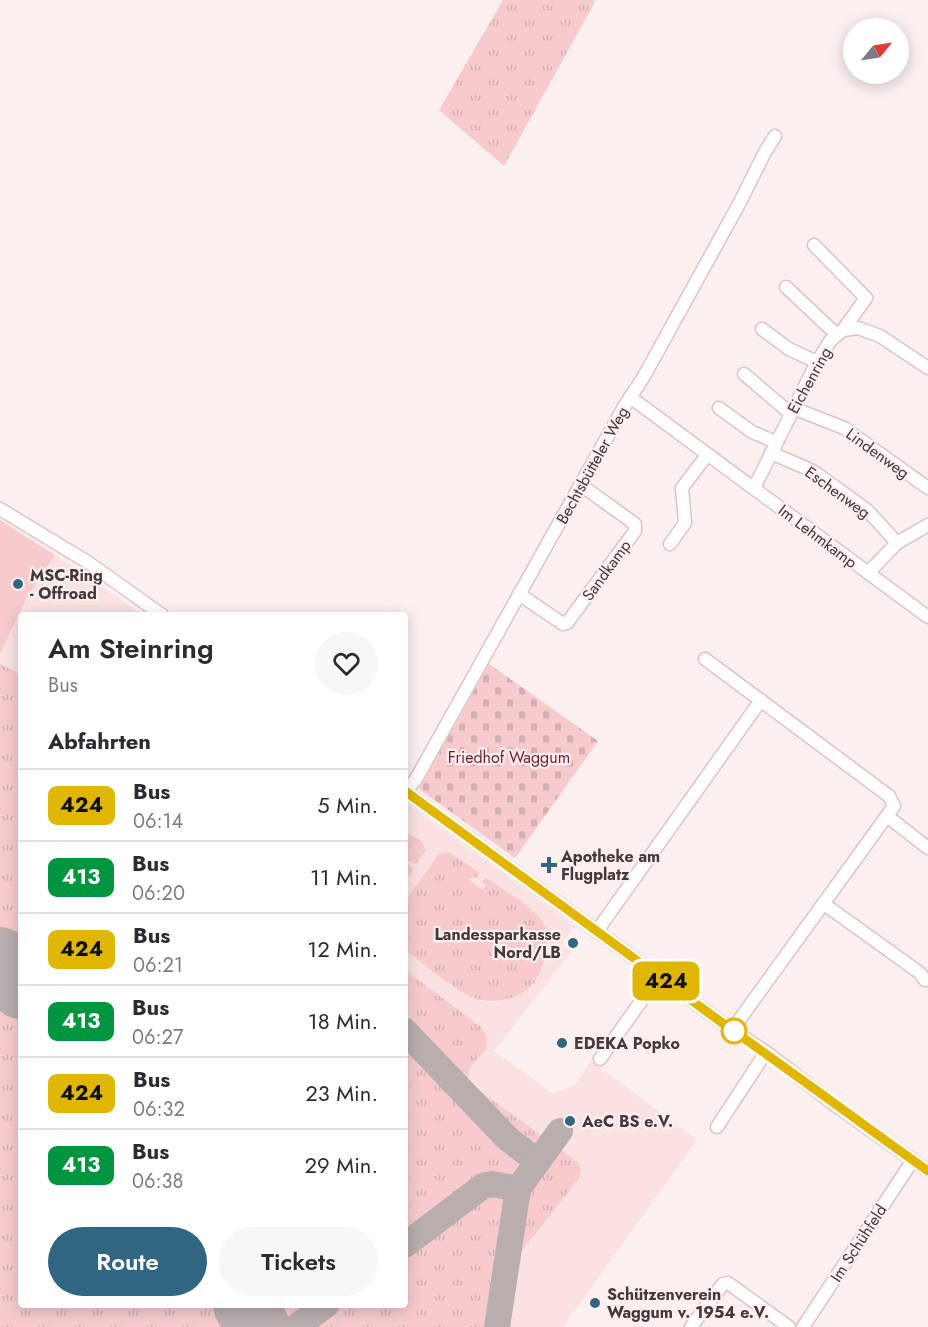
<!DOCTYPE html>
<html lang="de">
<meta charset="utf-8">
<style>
body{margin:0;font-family:Jost,sans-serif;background:#f7f7f7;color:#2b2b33;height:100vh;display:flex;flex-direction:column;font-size:22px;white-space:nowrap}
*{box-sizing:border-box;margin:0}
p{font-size:20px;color:#7c7c81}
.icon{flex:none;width:33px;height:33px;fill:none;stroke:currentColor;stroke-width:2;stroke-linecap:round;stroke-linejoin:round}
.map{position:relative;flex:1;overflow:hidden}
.drawer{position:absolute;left:18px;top:612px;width:390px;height:696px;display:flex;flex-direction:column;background:#fff;border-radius:6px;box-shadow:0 3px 15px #0003}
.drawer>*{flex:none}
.badge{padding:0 12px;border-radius:9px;font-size:21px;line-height:39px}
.needle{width:39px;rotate:60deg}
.controls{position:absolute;left:843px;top:18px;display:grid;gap:12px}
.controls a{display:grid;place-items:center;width:66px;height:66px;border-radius:50%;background:#fff;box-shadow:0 3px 15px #0003;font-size:30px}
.map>.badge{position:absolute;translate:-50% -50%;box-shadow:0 0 0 3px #fff}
h2{padding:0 30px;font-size:22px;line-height:54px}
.round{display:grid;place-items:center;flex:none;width:63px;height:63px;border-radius:32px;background:#f7f7f7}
.headline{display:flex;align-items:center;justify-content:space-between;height:102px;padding:0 30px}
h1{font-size:28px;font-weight:600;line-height:45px}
.primary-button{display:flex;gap:12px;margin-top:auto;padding:12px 30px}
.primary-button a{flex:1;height:69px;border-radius:36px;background:#316682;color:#fff;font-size:24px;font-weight:600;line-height:69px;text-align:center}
.primary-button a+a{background:#f7f7f7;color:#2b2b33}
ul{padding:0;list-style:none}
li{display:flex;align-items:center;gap:18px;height:72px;padding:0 30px;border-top:2px solid #e1e1e2}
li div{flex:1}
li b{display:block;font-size:22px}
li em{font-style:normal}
li .badge{min-width:66px;font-weight:700;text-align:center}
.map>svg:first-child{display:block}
.built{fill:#fae2e3}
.grass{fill:url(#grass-tufts)}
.cemetery{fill:url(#cemetery-stones)}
.garden{fill:#f7cbce}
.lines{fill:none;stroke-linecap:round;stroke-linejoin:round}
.taxiway{stroke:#b9adae;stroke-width:26}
.runway{stroke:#b9adae;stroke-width:62}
.minor-casing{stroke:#e0c2c4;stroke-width:15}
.minor{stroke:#fff;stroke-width:12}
.line-casing{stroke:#fff;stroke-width:14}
.line{stroke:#e1b600;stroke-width:9}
.poi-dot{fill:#316682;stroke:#fbefef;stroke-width:2}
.stop-dot{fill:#fff;stroke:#e1b600;stroke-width:3}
.labels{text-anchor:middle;stroke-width:4.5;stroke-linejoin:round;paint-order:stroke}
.street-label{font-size:16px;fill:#443839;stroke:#fbefef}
.poi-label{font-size:16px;font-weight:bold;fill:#443839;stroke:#fbefef;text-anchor:start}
.park-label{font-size:16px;fill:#771a30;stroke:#fbefef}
</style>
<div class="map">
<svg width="928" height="1327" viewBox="0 0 928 1327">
<defs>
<pattern id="grass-tufts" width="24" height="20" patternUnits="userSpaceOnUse" patternTransform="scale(1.5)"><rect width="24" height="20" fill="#f7cbce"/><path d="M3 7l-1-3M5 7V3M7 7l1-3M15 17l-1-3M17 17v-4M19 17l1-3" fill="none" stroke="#d5afb2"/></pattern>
<pattern id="cemetery-stones" width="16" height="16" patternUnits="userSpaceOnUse" patternTransform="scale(1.5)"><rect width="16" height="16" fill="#f7cbce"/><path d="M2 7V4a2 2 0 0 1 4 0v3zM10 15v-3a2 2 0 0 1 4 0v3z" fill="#d5afb2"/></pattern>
</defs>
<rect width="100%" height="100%" fill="#fbefef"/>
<polygon class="built" points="55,555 143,615 21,615 21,1305 405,1305 405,802 575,926 561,944 571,952 494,1051 552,1093 574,1086 591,1061 697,1140 563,1327 0,1327 0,654 27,597"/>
<g class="grass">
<polygon points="503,0 593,0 595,2 504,166 439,110"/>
<path d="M0,664L21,675V1305H405V970L481,1027L486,1035L487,1048C478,1059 465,1067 469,1083L579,1163L581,1172L577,1181L520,1253L506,1276L499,1327H0Z"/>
<polygon points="405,832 421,840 426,850 416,864 409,861 407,863 413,870 405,880"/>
<path d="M446,852L450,853L479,872L478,878L472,876L469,880L483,890L486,886L482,881L486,878C503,890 534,907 544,924C553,941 543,975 529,988C517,999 493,1004 477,999C456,992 424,964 405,950V901L439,854Z"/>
</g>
<polygon class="cemetery" points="489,664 598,741 515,858 419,789"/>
<polygon class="garden" points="0,520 55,555 27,597 0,654"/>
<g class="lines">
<g class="taxiway">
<polyline points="405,1031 507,1138 538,1162"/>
<polyline points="405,1245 483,1186 492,1184 518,1189"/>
<polyline points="296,1327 326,1305"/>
<polyline points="497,1327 518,1189 560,1131"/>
</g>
<g class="runway">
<polyline points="0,958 21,988"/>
<polyline points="244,1305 259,1327"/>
</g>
<defs>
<g id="minor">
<polyline points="814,245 866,298 843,330"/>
<polyline points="786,287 836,334"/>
<polyline points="762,329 789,349 817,362"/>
<polyline points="744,374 790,413"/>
<polyline points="630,397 928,617"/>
<polyline points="719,408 752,432 776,442"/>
<polyline points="793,408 844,428 928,488"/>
<polyline points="771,453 813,471 867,510 897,543"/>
<polyline points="754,488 817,362 830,341 843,330 858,328 880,336 928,368"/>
<polyline points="0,509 89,563 162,615"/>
<polyline points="670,544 685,523 682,488 707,455"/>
<polyline points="868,573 897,543 928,525"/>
<polyline points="519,594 563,624 567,623 635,531 635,524 581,485"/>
<polyline points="705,659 889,796 894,806 732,1030"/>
<polyline points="405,791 732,1030 766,1052 839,1108 928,1171"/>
<polyline points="406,791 416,779 624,407 643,378 739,204 765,152 775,136"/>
<polyline points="887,816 928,848"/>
<polyline points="824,904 920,973 925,980"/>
<polyline points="597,931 761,700"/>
<polyline points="600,1059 659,976"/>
<polyline points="717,1127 766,1052"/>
<polyline points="691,1327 723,1284 728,1283 789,1327"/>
<polyline points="803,1327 913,1160"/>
</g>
</defs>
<use href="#minor" class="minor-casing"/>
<use href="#minor" class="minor"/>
</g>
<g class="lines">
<defs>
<path id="line" d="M405,791L732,1030C798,1076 862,1124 928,1171"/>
</defs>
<use href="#line" class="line-casing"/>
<use href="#line" class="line"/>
</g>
<g class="poi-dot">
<circle cx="18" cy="584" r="6"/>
<path d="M546 856h6v6h6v6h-6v6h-6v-6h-6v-6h6z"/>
<circle cx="573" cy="943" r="6"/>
<circle cx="562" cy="1043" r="6"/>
<circle cx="570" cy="1121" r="6"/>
<circle cx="595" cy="1303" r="6"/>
</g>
<circle class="stop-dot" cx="734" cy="1031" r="12"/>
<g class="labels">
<g class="street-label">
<text transform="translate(809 380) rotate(-61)" y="6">Eichenring</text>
<text transform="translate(878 453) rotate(36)" y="6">Lindenweg</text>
<text transform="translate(592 465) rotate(-61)" y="6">Bechtsbütteler Weg</text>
<text transform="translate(838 492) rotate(36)" y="6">Eschenweg</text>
<text transform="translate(818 536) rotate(37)" y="6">Im Lehmkamp</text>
<text transform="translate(606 570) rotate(-54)" y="6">Sandkamp</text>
<text transform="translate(858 1243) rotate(-57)" y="6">Im Schühfeld</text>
</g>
<g class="poi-label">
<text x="30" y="581">MSC-Ring<tspan x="30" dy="18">- Offroad</tspan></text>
<text x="561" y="862">Apotheke am<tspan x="561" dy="18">Flugplatz</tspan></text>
<text x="561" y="940" text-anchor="end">Landessparkasse<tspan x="561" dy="18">Nord/LB</tspan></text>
<text x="574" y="1049">EDEKA Popko</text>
<text x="582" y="1127">AeC BS e.V.</text>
<text x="607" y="1300">Schützenverein<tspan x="607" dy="18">Waggum v. 1954 e.V.</tspan></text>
</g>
<g class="park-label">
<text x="509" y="763">Friedhof Waggum</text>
</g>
</g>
</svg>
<div class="controls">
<a><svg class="needle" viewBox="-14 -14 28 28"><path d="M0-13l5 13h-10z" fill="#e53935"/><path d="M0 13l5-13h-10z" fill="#7c7c81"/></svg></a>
</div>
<b class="badge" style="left:666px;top:981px;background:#e1b600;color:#111">424</b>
<section class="drawer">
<div class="headline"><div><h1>Am Steinring</h1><p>Bus</p></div><a class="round"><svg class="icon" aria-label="heart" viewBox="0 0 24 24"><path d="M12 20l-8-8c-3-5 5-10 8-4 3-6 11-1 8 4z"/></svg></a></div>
<h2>Abfahrten</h2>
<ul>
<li><span class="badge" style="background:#e1b600;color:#111">424</span><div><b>Bus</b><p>06:14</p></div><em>5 Min.</em></li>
<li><span class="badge" style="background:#009640;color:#fff">413</span><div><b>Bus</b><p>06:20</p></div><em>11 Min.</em></li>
<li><span class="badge" style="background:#e1b600;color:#111">424</span><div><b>Bus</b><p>06:21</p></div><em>12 Min.</em></li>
<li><span class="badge" style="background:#009640;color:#fff">413</span><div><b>Bus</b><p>06:27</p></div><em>18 Min.</em></li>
<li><span class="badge" style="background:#e1b600;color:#111">424</span><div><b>Bus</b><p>06:32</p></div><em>23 Min.</em></li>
<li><span class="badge" style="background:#009640;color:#fff">413</span><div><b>Bus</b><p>06:38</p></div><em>29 Min.</em></li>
</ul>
<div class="primary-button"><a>Route</a><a>Tickets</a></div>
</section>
</div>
